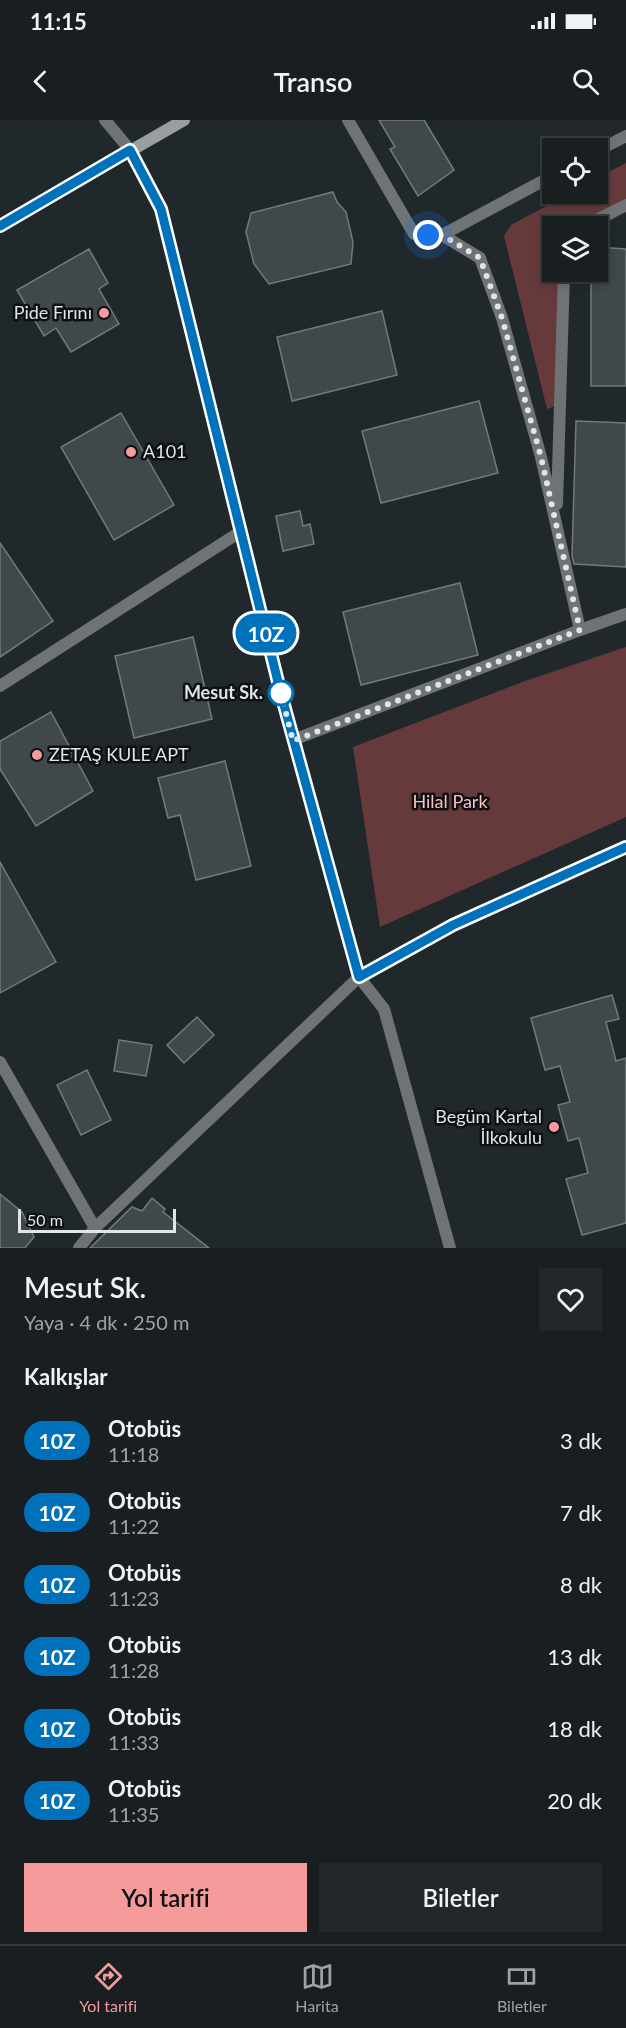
<!DOCTYPE html>
<html lang="tr">
<meta charset="utf-8">
<style>
body{margin:0;font-family:Lato,sans-serif;background:#22272a;color:#f1f3f6;height:100vh;display:flex;flex-direction:column;font-size:22px;white-space:nowrap}
*{box-sizing:border-box;margin:0}
p{font-size:20px;color:#9fa2a5}
.icon{flex:none;width:33px;height:33px;fill:none;stroke:currentColor;stroke-width:2;stroke-linecap:round;stroke-linejoin:round}
.map{position:relative;height:1128px;overflow:hidden}
.drawer{display:flex;flex-direction:column;background:#191e21;flex:1}
.drawer>*{flex:none}
.badge{padding:0 12px;border-radius:20px;font-size:21px;line-height:39px}
.tools{position:absolute;left:542px;top:18px;display:grid;gap:12px}
.tools a{display:grid;place-items:center;width:66px;height:66px;border-radius:0px;background:#191e21;box-shadow:0 3px 9px #0003,0 0 0 2px #373c3f;font-size:30px}
.scale{position:absolute;left:18px;bottom:15px;width:158px;box-sizing:border-box;padding-left:6px;border:3px solid #e0e5e7;border-top:0;font-size:16px;line-height:21px;white-space:nowrap;color:#e0e5e7;-webkit-text-stroke:4px #0d1012;paint-order:stroke}
.you{position:absolute;width:30px;height:30px;margin:-15px;border:4px solid #fff;border-radius:50%;background:#1a73e8;box-shadow:0 0 0 9px #1a73e833}
.map>.badge{position:absolute;translate:-50% -50%;box-shadow:0 0 0 3px #fff}
h2{padding:0 24px;font-size:22px;line-height:54px}
.round{display:grid;place-items:center;flex:none;width:63px;height:63px;border-radius:0px;background:#22272a}
.head{display:flex;align-items:center;justify-content:space-between;height:102px;padding:0 24px}
h1{font-size:28px;font-weight:600;line-height:45px}
.primary-button{display:flex;gap:12px;margin-top:auto;padding:12px 24px}
.primary-button a{flex:1;height:69px;border-radius:0px;background:#f59b9c;color:#111;font-size:24px;font-weight:600;line-height:69px;text-align:center}
.primary-button a+a{background:#22272a;color:#f1f3f6}
ul{padding:0;list-style:none}
li{display:flex;align-items:center;gap:18px;height:72px;padding:0 24px}
li div{flex:1}
li b{display:block;font-size:22px}
li em{font-style:normal}
li .badge{min-width:66px;font-weight:700;text-align:center}
.status{display:flex;justify-content:space-between;align-items:center;height:42px;padding:0 30px;background:#191e21;direction:ltr}
.status svg{height:16px;fill:currentColor}
header{display:flex;justify-content:space-between;align-items:center;height:78px;padding:0 24px;background:#191e21;font-size:27px;font-weight:600}
.dock{display:flex;justify-content:space-around;align-items:center;height:84px;border-top:2px solid #373c3f;background:#191e21;font-size:16px;color:#9fa2a5}
.dock a{display:grid;justify-items:center;gap:3px}
.dock .selected{color:#f59b9c}
.map>svg:first-child{display:block}
.green{fill:#663a3b}
.building{fill:#40484c;stroke:#717a7e;stroke-width:1.5}
.lines{fill:none;stroke-linecap:round;stroke-linejoin:round}
.minor{stroke:#6f7375;stroke-width:12}
.secondary{stroke:#989ea2;stroke-width:12}
.line-casing{stroke:#fff;stroke-width:14}
.line{stroke:#0072bc;stroke-width:9}
.walk{stroke:#e0e5e7;stroke-width:6;stroke-dasharray:0 10.8}
.poi-dot{fill:#f59b9c;stroke:#0d1012;stroke-width:2}
.stop-dot{fill:#fff;stroke:#0072bc;stroke-width:3}
.labels{text-anchor:middle;stroke-width:5;stroke-linejoin:round;paint-order:stroke}
.poi-label{font-size:18px;fill:#e0e5e7;stroke:#0d1012;text-anchor:end}
.stop-label{font-size:18px;font-weight:bold;fill:#e0e5e7;stroke:#0d1012;text-anchor:end}
.park-label{font-size:18px;fill:#fcbebe;stroke:#0d1012}
</style>
<div class="status"><b>11:15</b><svg viewBox="0 0 49 12"><path d="M0 12V9h3v3zM5 12V6h3v6zM10 12V3h3v9zM15 12V0h3v12zM26 1h20v11H26zM47 4h2v5h-2z"/></svg></div>
<header><svg class="icon" aria-label="back" viewBox="0 0 24 24"><path d="M15 5l-7 7 7 7"/></svg>Transo<svg class="icon" aria-label="search" viewBox="0 0 24 24"><circle cx="10" cy="10" r="6"/><path d="M15 15l6 6"/></svg></header>
<div class="map">
<svg width="626" height="1128" viewBox="0 0 626 1128">
<rect width="100%" height="100%" fill="#21282c"/>
<g class="green">
<polygon points="626,43 626,92 597,108 597,106 552,106 552,152 564,152 562,284 547,289 504,116 511,105 569,74 597,74 597,58"/>
<polygon points="626,527 626,697 380,807 353,627 525,561"/>
</g>
<g class="building">
<polygon points="379,0 424,0 454,50 418,76 390,29 395,27"/>
<polygon points="333,72 337,82 346,92 353,122 351,144 269,164 254,144 246,112 251,93"/>
<polygon points="597,127 626,129 626,266 591,266 591,152 597,152"/>
<polygon points="89,129 108,163 99,169 119,204 71,232 56,208 44,216 17,170"/>
<polygon points="382,191 397,255 292,281 277,217"/>
<polygon points="479,281 498,353 381,383 362,311"/>
<polygon points="121,293 174,385 114,420 61,327"/>
<polygon points="576,301 626,303 626,447 574,444 572,436"/>
<polygon points="300,391 303,406 310,404 314,424 283,431 276,396"/>
<polygon points="0,423 53,501 0,537"/>
<polygon points="460,463 478,535 361,565 343,492"/>
<polygon points="193,517 212,599 134,618 115,536"/>
<polygon points="51,592 93,671 36,706 0,649 0,621"/>
<polygon points="225,641 251,746 196,760 180,695 168,698 158,658"/>
<polygon points="0,742 56,842 0,873"/>
<polygon points="612,875 619,899 606,902 616,941 626,938 626,1103 582,1115 566,1059 588,1053 579,1018 568,1021 558,985 570,982 560,946 545,950 531,898"/>
<polygon points="197,897 214,915 184,943 167,925"/>
<polygon points="119,920 152,925 146,956 114,951"/>
<polygon points="87,950 111,1000 81,1015 57,965"/>
<polygon points="0,1074 22,1092 34,1117 25,1128 0,1128"/>
<polygon points="152,1078 165,1089 163,1092 209,1128 90,1128 132,1087 142,1091"/>
</g>
<g class="lines">
<g class="minor">
<polyline points="105,0 130,30 161,89 240,412 293,620 359,857 384,889 450,1128"/>
<polyline points="348,0 414,114 442,115 480,138 502,198 541,337 580,510"/>
<polyline points="597,31 626,16"/>
<polyline points="584,106 626,85"/>
<polyline points="442,115 552,56"/>
<polyline points="557,384 564,152"/>
<polyline points="0,566 240,412"/>
<polyline points="293,620 580,510 626,494"/>
<polyline points="0,942 95,1108"/>
<polyline points="79,1128 95,1108 359,857 453,805 626,727"/>
</g>
<polyline class="secondary" points="0,106 184,0"/>
</g>
<g class="lines">
<defs>
<polyline id="line" points="0,106 130,30 161,89 281,574 359,857 453,805 626,727"/>
</defs>
<use href="#line" class="line-casing"/>
<use href="#line" class="line"/>
<polyline class="walk" points="281,573 293,621 580,510 541,337 502,198 480,138 442,115 428,115"/>
</g>
<g class="poi-dot">
<circle cx="104" cy="193" r="6"/>
<circle cx="131" cy="332" r="6"/>
<circle cx="37" cy="635" r="6"/>
<circle cx="554" cy="1007" r="6"/>
</g>
<circle class="stop-dot" cx="281" cy="573" r="12"/>
<g class="labels">
<g class="poi-label">
<text x="92" y="199">Pide Fırını</text>
<text x="143" y="338" text-anchor="start">A101</text>
<text x="49" y="641" text-anchor="start">ZETAŞ KULE APT</text>
<text x="542" y="1003">Begüm Kartal<tspan x="542" dy="21">İlkokulu</tspan></text>
</g>
<g class="stop-label">
<text x="263" y="579">Mesut Sk.</text>
</g>
<g class="park-label">
<text x="450" y="688">Hilal Park</text>
</g>
</g>
</svg>
<div class="tools">
<a><svg class="icon" aria-label="locate" viewBox="0 0 24 24"><circle cx="12" cy="12" r="6"/><path d="M12 2v4M12 18v4M2 12h4M18 12h4"/></svg></a>
<a><svg class="icon" aria-label="layers" viewBox="0 0 24 24"><path d="M12 4l9 5-9 5-9-5zM3 14l9 5 9-5"/></svg></a>
</div>
<div class="scale">50 m</div>
<div class="you" style="left:428px;top:115px"></div>
<b class="badge" style="left:266px;top:513px;background:#0072bc;color:#fff">10Z</b>
</div>
<section class="drawer">
<div class="head"><div><h1>Mesut Sk.</h1><p>Yaya · 4 dk · 250 m</p></div><a class="round"><svg class="icon" aria-label="heart" viewBox="0 0 24 24"><path d="M12 20l-8-8c-3-5 5-10 8-4 3-6 11-1 8 4z"/></svg></a></div>
<h2>Kalkışlar</h2>
<ul>
<li><span class="badge" style="background:#0072bc;color:#fff">10Z</span><div><b>Otobüs</b><p>11:18</p></div><em>3 dk</em></li>
<li><span class="badge" style="background:#0072bc;color:#fff">10Z</span><div><b>Otobüs</b><p>11:22</p></div><em>7 dk</em></li>
<li><span class="badge" style="background:#0072bc;color:#fff">10Z</span><div><b>Otobüs</b><p>11:23</p></div><em>8 dk</em></li>
<li><span class="badge" style="background:#0072bc;color:#fff">10Z</span><div><b>Otobüs</b><p>11:28</p></div><em>13 dk</em></li>
<li><span class="badge" style="background:#0072bc;color:#fff">10Z</span><div><b>Otobüs</b><p>11:33</p></div><em>18 dk</em></li>
<li><span class="badge" style="background:#0072bc;color:#fff">10Z</span><div><b>Otobüs</b><p>11:35</p></div><em>20 dk</em></li>
</ul>
<div class="primary-button"><a>Yol tarifi</a><a>Biletler</a></div>
</section>
<nav class="dock">
<a class="selected"><svg class="icon" aria-label="directions" viewBox="0 0 24 24"><path d="M12 3l9 9-9 9-9-9zM9 14v-3h6M13 9l2 2-2 2"/></svg>Yol tarifi</a>
<a><svg class="icon" aria-label="map" viewBox="0 0 24 24"><path d="M3 6l6-2 6 2 6-2v14l-6 2-6-2-6 2zM9 4v14M15 6v14"/></svg>Harita</a>
<a><svg class="icon" aria-label="tickets" viewBox="0 0 24 24"><path d="M3 7h18v10H3zM15 7v10"/></svg>Biletler</a>
</nav>
